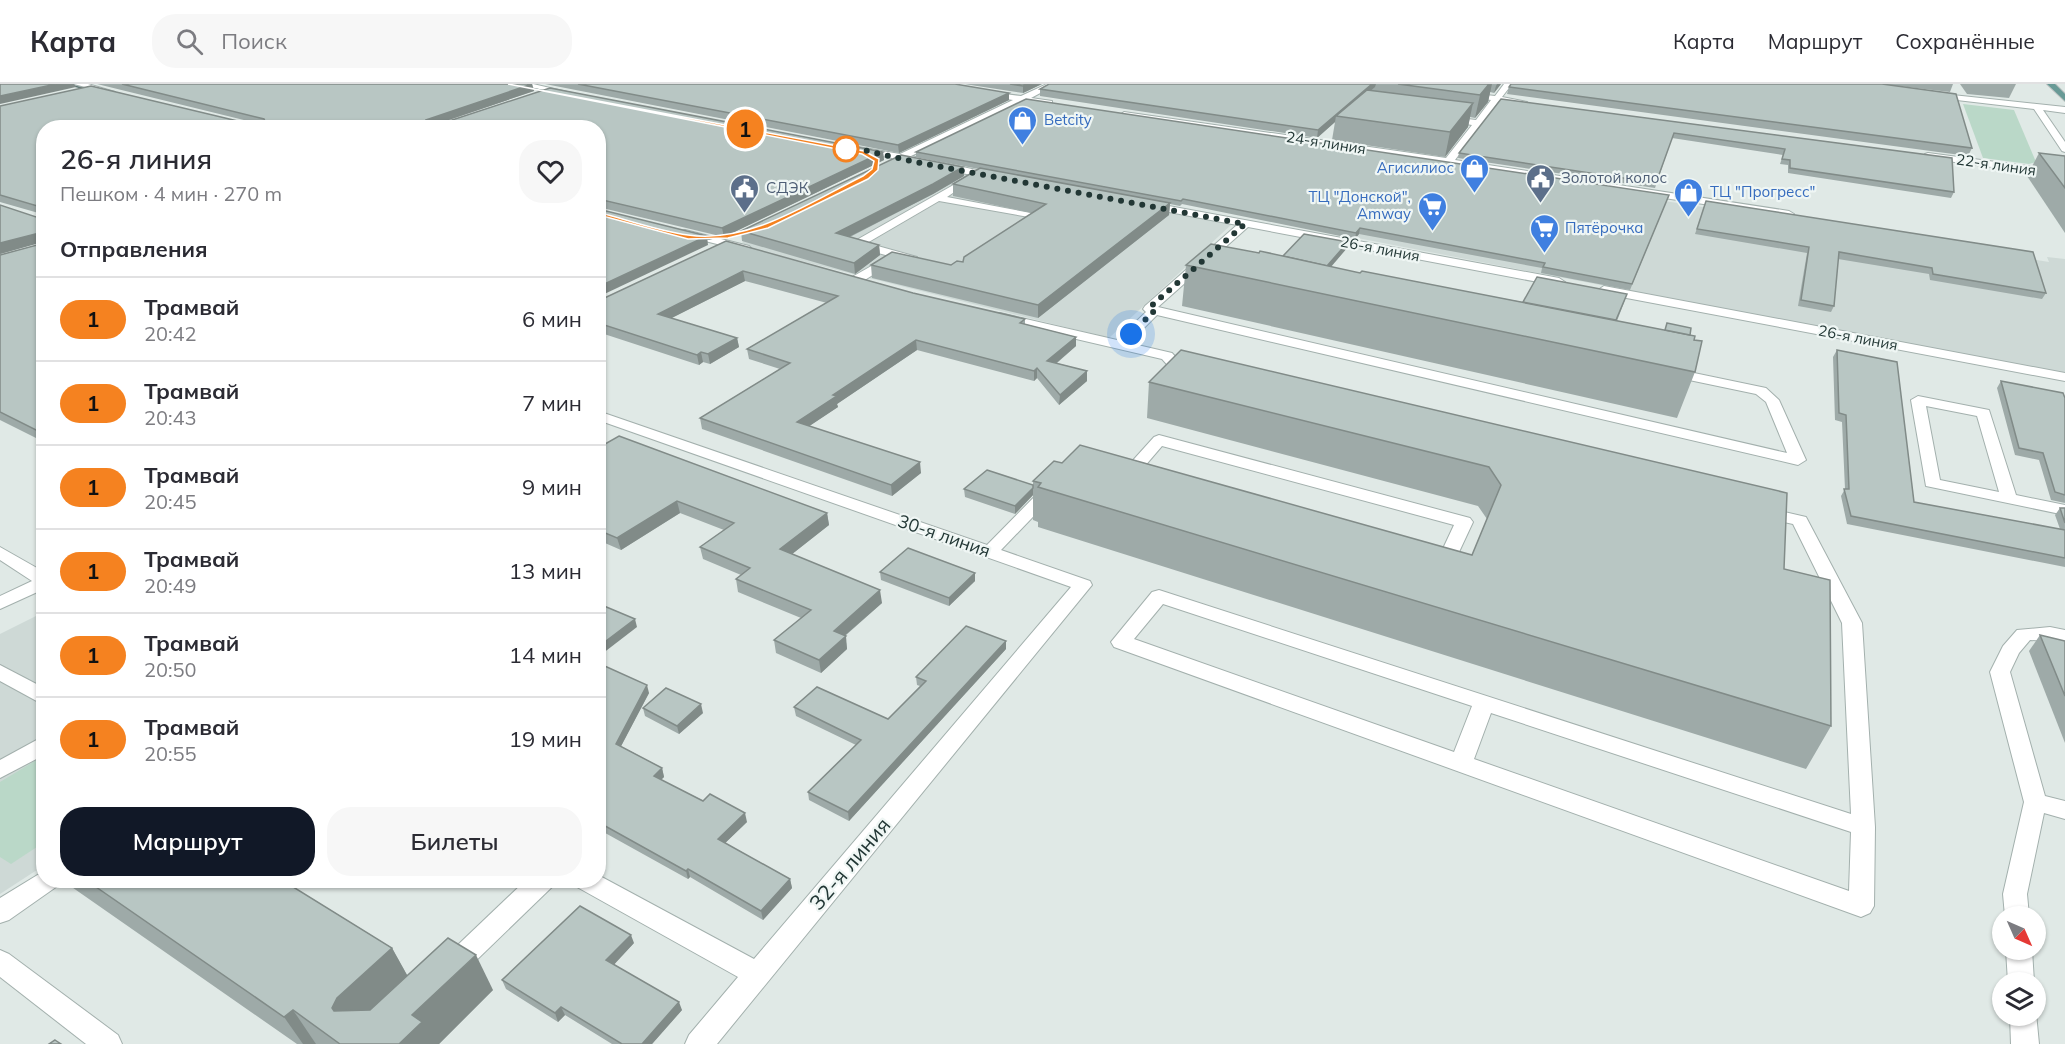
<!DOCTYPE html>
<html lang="ru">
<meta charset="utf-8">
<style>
body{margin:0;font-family:Mulish,sans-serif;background:#f7f7f7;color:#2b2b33;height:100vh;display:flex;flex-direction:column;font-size:22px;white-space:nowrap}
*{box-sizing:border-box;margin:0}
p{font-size:20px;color:#7c7c81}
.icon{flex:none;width:33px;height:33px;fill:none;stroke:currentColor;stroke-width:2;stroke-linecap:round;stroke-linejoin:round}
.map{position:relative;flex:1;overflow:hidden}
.drawer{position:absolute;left:36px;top:36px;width:570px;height:768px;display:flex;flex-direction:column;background:#fff;border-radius:24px;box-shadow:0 2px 4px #0004}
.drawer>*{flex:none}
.badge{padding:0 12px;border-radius:20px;font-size:21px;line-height:39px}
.needle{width:39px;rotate:135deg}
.tools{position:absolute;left:1992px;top:822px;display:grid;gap:12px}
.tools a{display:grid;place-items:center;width:54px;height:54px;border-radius:50%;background:#fff;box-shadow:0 2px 4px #0004;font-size:30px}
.you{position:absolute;width:30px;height:30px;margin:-15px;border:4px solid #fff;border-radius:50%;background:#1a73e8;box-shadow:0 0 0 9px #1a73e833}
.map>.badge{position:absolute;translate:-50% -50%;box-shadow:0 0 0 3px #fff}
h2{padding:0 24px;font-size:22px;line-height:54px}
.round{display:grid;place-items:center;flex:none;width:63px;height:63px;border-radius:24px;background:#f7f7f7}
.summary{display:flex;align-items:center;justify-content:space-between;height:102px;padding:0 24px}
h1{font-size:28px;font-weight:600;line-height:45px}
.button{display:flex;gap:12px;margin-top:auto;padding:12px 24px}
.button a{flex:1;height:69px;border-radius:24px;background:#111827;color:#fff;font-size:24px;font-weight:600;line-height:69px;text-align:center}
.button a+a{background:#f7f7f7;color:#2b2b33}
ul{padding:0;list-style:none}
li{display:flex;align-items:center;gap:18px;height:84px;padding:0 24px;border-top:2px solid #e1e1e2}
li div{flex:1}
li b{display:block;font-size:22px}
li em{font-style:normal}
li .badge{min-width:66px;font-weight:700;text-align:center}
header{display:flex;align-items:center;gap:36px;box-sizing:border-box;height:84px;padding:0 30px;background:#fff;border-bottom:2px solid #e1e1e2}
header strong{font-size:28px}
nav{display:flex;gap:33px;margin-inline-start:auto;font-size:21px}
.search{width:420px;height:54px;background:#f7f7f7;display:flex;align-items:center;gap:15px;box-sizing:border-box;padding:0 21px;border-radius:24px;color:#7c7c81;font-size:22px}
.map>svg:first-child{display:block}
.built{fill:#ced9d6}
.green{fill:#bad8c8}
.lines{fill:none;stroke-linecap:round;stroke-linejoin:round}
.minor-casing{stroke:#a3b0ad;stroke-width:2}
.major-casing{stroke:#bdc3c2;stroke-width:2}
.minor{fill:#fff;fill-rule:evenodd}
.major{fill:#689a96;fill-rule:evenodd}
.tram{stroke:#5c7371;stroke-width:1.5}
.wall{fill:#9eaaa8}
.shaded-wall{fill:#818b88}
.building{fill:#b8c6c3;stroke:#818b88;stroke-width:1.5}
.line{fill:#f58220;stroke:#fff;stroke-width:1.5}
.walk{stroke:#223735;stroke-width:6;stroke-dasharray:0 10.8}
.stop-dot{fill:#fff;stroke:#f58220;stroke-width:3}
.labels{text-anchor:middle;stroke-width:4.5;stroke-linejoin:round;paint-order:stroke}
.far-shop-label{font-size:15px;fill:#366cbe;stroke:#eff6f4;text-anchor:start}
.far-street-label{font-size:15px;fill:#223735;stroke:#eff6f4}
.far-service-label{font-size:15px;fill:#4e5e75;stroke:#eff6f4;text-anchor:start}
.street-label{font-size:18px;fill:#223735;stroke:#eff6f4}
.near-street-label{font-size:21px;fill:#223735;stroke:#eff6f4}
</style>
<header>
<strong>Карта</strong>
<div class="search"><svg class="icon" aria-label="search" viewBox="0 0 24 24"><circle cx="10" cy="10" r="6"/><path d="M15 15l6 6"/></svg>Поиск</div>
<nav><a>Карта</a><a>Маршрут</a><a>Сохранённые</a></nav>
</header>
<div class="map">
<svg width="2065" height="960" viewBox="0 0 2065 960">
<rect width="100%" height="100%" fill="#e0e9e6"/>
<g class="built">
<polygon points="1356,68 2049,178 2047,173 2065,175 2065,291 1316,146"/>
<polygon points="913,80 1232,140 1109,254 749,164 742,158"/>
<polygon points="36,532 44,536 43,782 0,810 0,550"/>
</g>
<g class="green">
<polygon points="1963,20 2014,26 2036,78 2029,80 1983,74"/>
<polygon points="43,672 43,759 11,780 0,773 0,698"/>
</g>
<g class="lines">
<defs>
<g id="minor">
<polygon points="74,0 88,0 115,8 111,10"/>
<polygon points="516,0 533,0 576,10 572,12"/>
<polygon points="1047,0 1057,0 1031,14 1052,17 1052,21 1023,18 911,72 1000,91 1001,93 996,96 978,92 947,113 1036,130 1041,133 1040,135 939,117 867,159 917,173 917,177 896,174 895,177 860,199 852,199 852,193 889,172 853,162 853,158 971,91 903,76 893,78 892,74 858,67 858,63 900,70 1013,16 981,11 981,7 1021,12"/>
<polygon points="1504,0 1512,0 1502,13 1527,18 1523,21 1499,17 1455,76 1789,127 1794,130 1789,133 1120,31 1124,28 1446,74 1472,41 1442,36 1442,32 1476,36 1491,16 1461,12 1461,8 1495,12"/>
<polygon points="1934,9 2065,23 2065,29 2043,26 2065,58 2065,68 2062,67 2034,25 1931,13"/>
<polygon points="1928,69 2065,87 2065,93 1925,74 1925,70"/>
<polygon points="1147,118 1559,194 1565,198 1559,202 1248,143 1158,223 1787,369 1766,318 1756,310 1670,292 1663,288 1670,284 1766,304 1779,316 1806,376 1798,381 1157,231 1129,259 1172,269 1181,279 1197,283 1197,289 1171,285 1162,275 995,236 995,230 1000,229 1117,256 1146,228 1143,225 1145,222 1237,141 1143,123 1143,119"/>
<polygon points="685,146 749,162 751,164 745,167 681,151 681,147"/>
<polygon points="1604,202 2065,289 2065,297 1600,209 1598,206"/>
<path d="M1918,312L1989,326L2016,411L2065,421V431L1926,402L1911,316ZM1926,322L1977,332L1999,408L1940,396Z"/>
<polygon points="598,327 987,461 1043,404 1055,404 1057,407 1055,410 1001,466 1090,497 1092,501 717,960 685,960 689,951 738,893 577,803 574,796 598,796 598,791 754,875 1071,503 598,336"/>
<polygon points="1159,351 1470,434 1473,438 1452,483 1440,483 1428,476 1431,472 1440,471 1454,441 1162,362 1138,390 1126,390 1124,387 1126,384 1154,353"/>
<path d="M1763,423L1806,433L1862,539L1875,743L1874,822L1870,829L1861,833L1114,563L1111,558L1152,508L1159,506L1851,730L1842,539L1793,440L1757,432L1755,428ZM1163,520L1472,622L1454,668L1134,555ZM1491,629L1851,748L1849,807L1474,675Z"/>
<polygon points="0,463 44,488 44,505 0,525 0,512 32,497 0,476"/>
<polygon points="2050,543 2065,546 2065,558 2030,556 2019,569 2010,588 2045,712 2065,717 2065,735 2044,729 2027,810 2029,832 2005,832 2003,810 2024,718 1990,588 2003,562 2017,546"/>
<polygon points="0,581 44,604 44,621 0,597"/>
<polygon points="44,652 44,671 0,694 0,676"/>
<polygon points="44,787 44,796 59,796 56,803 9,836 0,839 0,814"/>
<polygon points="526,796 555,796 552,803 460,892 451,896 442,892 438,884 442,876"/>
<polygon points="0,866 9,870 118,951 122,960 86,960 0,893"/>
<polygon points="2006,866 2032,866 2034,898 2008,898"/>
<polygon points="2036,929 2039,960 2011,960 2010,932 2036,932"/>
</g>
<polygon id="major" points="2047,0 2055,0 2065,10 2065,17"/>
</defs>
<use href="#minor" class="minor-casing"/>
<use href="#major" class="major-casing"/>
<use href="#minor" class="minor"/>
<use href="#major" class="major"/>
<g class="tram">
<polyline points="66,0 98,8"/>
<polyline points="510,0 560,10"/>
<polyline points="692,154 709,155 757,145"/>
</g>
</g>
<g class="wall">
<polygon points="97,0 532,0 534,7 440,39 443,39 550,4 883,68 884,76 724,153 598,123 598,44 44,44 44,358 0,336 0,171 41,160 41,158 0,170 0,121 39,134 42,131 42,130 0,118 0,22 91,2 246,39 252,38"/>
<polygon points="545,0 955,0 1009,16 899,69"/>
<polygon points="964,0 1042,0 1023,9"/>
<polygon points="1049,0 1501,0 1494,9 1490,8 1488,18 1475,34 1470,33 1468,43 1445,73 1332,56 1335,38 1317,54 1040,12 1040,5"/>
<polygon points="1511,0 1953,0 1950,8 1899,2 1972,64 1968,72 1507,10 1509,3"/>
<polygon points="1960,0 2016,0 2009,14 1967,10"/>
<polygon points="1501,15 1952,74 1954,108 1951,114 1788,89 1788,81 1780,80 1783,71 1672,54 1655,104 1458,74 1459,69"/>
<polygon points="916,68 1669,111 1630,206 1541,189 1542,184 1359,150 1355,155 1182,120 1180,122 1170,120 1169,131 1038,234 872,194 871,181 951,181 963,178 1032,129 953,112 953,100 979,85 916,73"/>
<polygon points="2039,69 2065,72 2065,149 2027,92"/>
<polygon points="963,83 964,92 933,110 850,153 879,161 880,171 855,190 742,157 741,147"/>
<polygon points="1706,117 2046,209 2042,215 1930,196 1929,190 1838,175 1834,222 1831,228 1798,222 1807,169 1695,150"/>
<polygon points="726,157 913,209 1025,235 1025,240 1076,253 1076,262 1057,279 1087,287 1087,297 1059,321 1037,294 1034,297 917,266 837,320 838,323 809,342 921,389 892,412 702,345 700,334 780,285 749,275 747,265 827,219 745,197 671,234 737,254 739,263 710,280 703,278 699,281 598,248 598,217"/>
<polygon points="1347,164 1331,183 1360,189 1523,218 1625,216 1617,237 1690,251 1694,256 1695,288 1677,334 1182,222 1186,181 1259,169 1283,172"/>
<polygon points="1181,266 1784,485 1831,642 1806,685 1038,443 1038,438 1033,436 1033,411 1015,430 965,413 964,405 1033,401 1033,397 1062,379 1472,471 1487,435 1478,422 1147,334 1149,298"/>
<polygon points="1837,266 1914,418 2060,445 2055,431 2060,424 2065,424 2065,483 1847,440 1841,412 1845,405 1842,338 1835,336 1833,273"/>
<polygon points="2001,297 2065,314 2065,419 2051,416 2039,376 2015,371 1997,304"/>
<polygon points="598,364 827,429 829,441 792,470 882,519 845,552 847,565 821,589 776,569 774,556 801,534 738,508 736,495 741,491 703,475 700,463 724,446 680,429 621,466 598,456"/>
<polygon points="880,488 975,497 949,522 881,496"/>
<polygon points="2040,551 2065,557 2065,659 2029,567"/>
<polygon points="1006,565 849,737 809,716 808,708 856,661 796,632 794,623 888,635 920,602 917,601 916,593"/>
<polygon points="598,579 649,609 621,662 662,684 664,693 661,696 747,738 725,759 790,795 792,804 763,836 690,793 688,795 598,745"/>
<polygon points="643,624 703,629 679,650 645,632"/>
<polygon points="64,796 282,796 392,864 407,891 493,906 439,960 297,960 66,799"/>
<polygon points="634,859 614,880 682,926 652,960 612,960 565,931 558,938 506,905 502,896"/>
</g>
<g class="shaded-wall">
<polygon points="56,0 74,0 76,3 0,20 0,12"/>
<polygon points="532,0 534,7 428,43 426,36"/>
<polygon points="1027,0 1042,0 1023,9 1023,2"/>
<polygon points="1372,0 1376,0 1375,3 1341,32 1336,32 1335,38 1317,54 1318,46"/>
<polygon points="1489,0 1492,0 1488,18 1475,34 1480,11"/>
<polygon points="1497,0 1501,0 1494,9 1496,2"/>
<polygon points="1009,9 1009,16 899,69 898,61"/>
<polygon points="1473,19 1468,43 1445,73 1450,48"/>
<polygon points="883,68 884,76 724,153 722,144"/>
<polygon points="963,83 964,92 933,110 837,159 836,149"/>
<polygon points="1170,119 1169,131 1038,234 1038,221"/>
<polygon points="1360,144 1359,150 1355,155 1356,149"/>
<polygon points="39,149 43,158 0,170 0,159"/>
<polygon points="707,152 708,161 598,213 598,203"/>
<polygon points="1348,158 1347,164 1310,207 1311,200"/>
<polygon points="879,161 880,171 855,190 854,179"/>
<polygon points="743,187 745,197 660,240 658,230"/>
<polygon points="1076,253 1076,262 1047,287 1047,277"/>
<polygon points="737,254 739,263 710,280 708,270"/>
<polygon points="916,256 917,266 837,320 838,323 799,349 797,338 833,311"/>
<polygon points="701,268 703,278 699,281 697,271"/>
<polygon points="1037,284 1037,294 1034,297 1034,287"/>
<polygon points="1087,287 1087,297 1059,321 1060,311"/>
<polygon points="920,378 921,389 892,412 891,401"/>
<polygon points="1033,404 1033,411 1015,430 1015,422"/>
<polygon points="677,417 680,429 621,466 617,454"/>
<polygon points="827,429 829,441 782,478 780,465"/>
<polygon points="975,489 975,497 949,522 949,514"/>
<polygon points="880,506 882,519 835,560 834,547"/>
<polygon points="635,535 637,543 598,573 598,563"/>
<polygon points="846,552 847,565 821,589 819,576"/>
<polygon points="1006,557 1006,565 849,737 848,728"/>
<polygon points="647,601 649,609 618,668 616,660"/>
<polygon points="701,620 703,629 679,650 677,642"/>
<polygon points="662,684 664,693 656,700 654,692"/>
<polygon points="745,729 747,738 720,764 718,755"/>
<polygon points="688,785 690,793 688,795 686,787"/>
<polygon points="790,795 792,804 763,836 761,827"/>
<polygon points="631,851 634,859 610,885 606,876"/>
<polygon points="392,864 412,900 355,959 332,924 337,914"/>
<polygon points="476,871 493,906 439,960 399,960 412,931"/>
<polygon points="679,918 682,926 652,960 642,960"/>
<polygon points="561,923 565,931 558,938 555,929"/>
<polygon points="293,926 316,960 303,960 284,933"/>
</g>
<g class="building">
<polygon points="0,0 56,0 0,12"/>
<polygon points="122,0 532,0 426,36 428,39 443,39 550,4 883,68 722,144 598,115 598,44 44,44 44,350 0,328 0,171 41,160 42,151 39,149 0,159 0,121 39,134 42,131 41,123 0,111 0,22 91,2 246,39 265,37 264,35"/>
<polygon points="578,0 955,0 1009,9 898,61"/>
<polygon points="1010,0 1027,0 1023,2"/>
<polygon points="1049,0 1372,0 1318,46 1040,5"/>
<polygon points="1398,0 1489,0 1480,11"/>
<polygon points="1511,0 1882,0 1956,10 1972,64 1509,3"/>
<polygon points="1367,6 1473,19 1450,48 1336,32"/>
<polygon points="1026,15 1669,111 1632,200 1543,183 1545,179 1360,144 1356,149 1183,115 1181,117 916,68"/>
<polygon points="1501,15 1952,74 1954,108 1790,84 1790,76 1782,75 1785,65 1674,49 1656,99 1459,69"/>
<polygon points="2039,69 2065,72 2065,104"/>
<polygon points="901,71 963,83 933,100 836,149 879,161 854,179 741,147"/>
<polygon points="980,84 1170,119 1038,221 871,181 892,168 951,181 957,177 963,178 964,173 1046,120 953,100"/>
<polygon points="1706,117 2033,168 2046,209 1933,190 1932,184 1839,168 1834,222 1801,216 1809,163 1697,145"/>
<polygon points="598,125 707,152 598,203"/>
<polygon points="1304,150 1348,158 1327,182 1283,172"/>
<polygon points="726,157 913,209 1025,235 1020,239 1076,253 1047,277 1087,287 1060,311 1037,284 1034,287 916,256 833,311 837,312 797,338 920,378 891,401 700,334 790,279 747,265 838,212 743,187 658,230 737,254 708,270 701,268 697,271 598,239 598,217"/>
<polygon points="1211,160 1259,169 1260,167 1360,189 1362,187 1695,252 1694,256 1702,257 1695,288 1186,181"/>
<polygon points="1537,193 1627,210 1616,236 1523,218"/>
<polygon points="1667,239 1691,244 1690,251 1665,246"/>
<polygon points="1181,266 1787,409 1784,485 1830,496 1831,642 1038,403 1041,399 1033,397 1054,377 1062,379 1080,361 1472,471 1501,401 1489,383 1149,298"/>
<polygon points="1837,266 1897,278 1914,418 2065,446 2065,474 1851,432 1844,405 1849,405 1846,331 1839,329"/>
<polygon points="2001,297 2063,309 2065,314 2065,411 2055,408 2043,369 2019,364"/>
<polygon points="619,352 827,429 780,465 880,506 834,547 846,552 819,576 774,556 811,526 736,495 750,484 700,463 734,439 677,417 617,454 598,446 598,364"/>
<polygon points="987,386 1033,401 1033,404 1015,422 964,405"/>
<polygon points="2060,424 2065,424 2065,439"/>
<polygon points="908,464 975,489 949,514 880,488"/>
<polygon points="604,522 635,535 598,563 598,526"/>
<polygon points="966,542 1006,557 848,728 808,708 861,656 794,623 817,603 888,635 926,597 916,593"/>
<polygon points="2040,551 2065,557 2065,612"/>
<polygon points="598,579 647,601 616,660 662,684 654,692 703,717 710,710 745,729 718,755 790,795 761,827 688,785 686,787 598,738"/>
<polygon points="666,604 701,620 677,642 643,624"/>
<polygon points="44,759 44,767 38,763"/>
<polygon points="86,796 282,796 392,864 337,914 332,924 334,927 370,926 448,854 476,871 412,931 422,938 399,960 340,960 293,926 284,933"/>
<polygon points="580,822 631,851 606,876 679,918 642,960 622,960 561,923 555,929 502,896"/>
<polygon points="55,956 61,960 49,960"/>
</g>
<path class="line" d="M508,0L864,67L879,75L878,86L868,95L768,144L728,154L688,155L595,130L598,128C628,136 658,147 688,151C750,160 810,118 863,92L872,85L874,77L862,70Z"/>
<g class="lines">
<polyline class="walk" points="846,65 850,63 920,79 1245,140 1150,223 1154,227 1131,250"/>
</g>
<defs>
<symbol id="shop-pin" viewBox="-11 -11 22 30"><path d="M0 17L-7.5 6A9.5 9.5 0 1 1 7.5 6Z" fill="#3f7fe0" stroke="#eff6f4"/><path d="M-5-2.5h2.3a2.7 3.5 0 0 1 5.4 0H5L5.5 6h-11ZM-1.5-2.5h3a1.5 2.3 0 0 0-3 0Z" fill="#fff"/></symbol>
<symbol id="civic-pin" viewBox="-11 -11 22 30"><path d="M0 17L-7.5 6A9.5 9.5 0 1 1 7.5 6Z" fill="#5c6f8a" stroke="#eff6f4"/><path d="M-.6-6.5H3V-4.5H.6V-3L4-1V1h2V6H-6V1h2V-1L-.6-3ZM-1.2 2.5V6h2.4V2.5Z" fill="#fff"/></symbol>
<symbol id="supermarket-pin" viewBox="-11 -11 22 30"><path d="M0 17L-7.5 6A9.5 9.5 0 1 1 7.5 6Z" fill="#3f7fe0" stroke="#eff6f4"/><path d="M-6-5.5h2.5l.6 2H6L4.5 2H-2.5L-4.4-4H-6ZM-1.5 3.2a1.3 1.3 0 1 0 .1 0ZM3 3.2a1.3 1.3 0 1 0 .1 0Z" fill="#fff"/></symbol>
</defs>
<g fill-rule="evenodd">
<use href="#shop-pin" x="1006" y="20" width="33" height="45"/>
<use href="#shop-pin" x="1458" y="68" width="33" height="45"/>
<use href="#civic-pin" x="1524" y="78" width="33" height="45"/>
<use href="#civic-pin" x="728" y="88" width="33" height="45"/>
<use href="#shop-pin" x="1672" y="92" width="33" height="45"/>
<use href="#supermarket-pin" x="1416" y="106" width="33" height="45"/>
<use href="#supermarket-pin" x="1528" y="128" width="33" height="45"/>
</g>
<circle class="stop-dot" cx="846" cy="65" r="12"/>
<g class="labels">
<g class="far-shop-label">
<text x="1044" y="41">Betcity</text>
<text x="1454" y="89" text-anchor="end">Агисилиос</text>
<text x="1710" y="113">ТЦ "Прогресс"</text>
<text x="1411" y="118" text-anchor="end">ТЦ "Донской",<tspan x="1411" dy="17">Amway</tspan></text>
<text x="1565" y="149">Пятёрочка</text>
</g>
<g class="far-street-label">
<text transform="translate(1326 59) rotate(9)" y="5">24-я линия</text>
<text transform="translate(1996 81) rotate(8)" y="5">22-я линия</text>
<text transform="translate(1380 165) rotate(11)" y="5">26-я линия</text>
<text transform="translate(1858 254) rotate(11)" y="5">26-я линия</text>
</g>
<g class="far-service-label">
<text x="1561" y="99">Золотой колос</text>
<text x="766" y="109">СДЭК</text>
</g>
<g class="street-label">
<text transform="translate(944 452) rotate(19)" y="6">30-я линия</text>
</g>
<g class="near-street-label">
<text transform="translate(850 780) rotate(-50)" y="7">32-я линия</text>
</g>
</g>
</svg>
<div class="tools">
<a><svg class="needle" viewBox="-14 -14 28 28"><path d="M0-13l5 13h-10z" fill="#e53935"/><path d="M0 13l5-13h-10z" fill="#7c7c81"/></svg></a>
<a><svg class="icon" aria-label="layers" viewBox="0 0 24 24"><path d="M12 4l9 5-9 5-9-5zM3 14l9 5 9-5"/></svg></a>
</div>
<div class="you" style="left:1131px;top:250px"></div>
<b class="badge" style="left:745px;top:45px;background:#f58220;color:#111">1</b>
<section class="drawer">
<div class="summary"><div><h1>26-я линия</h1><p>Пешком · 4 мин · 270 m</p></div><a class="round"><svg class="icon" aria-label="heart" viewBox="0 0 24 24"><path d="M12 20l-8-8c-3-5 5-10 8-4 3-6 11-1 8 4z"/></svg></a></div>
<h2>Отправления</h2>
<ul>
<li><span class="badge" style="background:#f58220;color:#111">1</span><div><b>Трамвай</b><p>20:42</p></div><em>6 мин</em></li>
<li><span class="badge" style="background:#f58220;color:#111">1</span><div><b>Трамвай</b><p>20:43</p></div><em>7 мин</em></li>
<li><span class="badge" style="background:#f58220;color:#111">1</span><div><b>Трамвай</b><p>20:45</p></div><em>9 мин</em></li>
<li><span class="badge" style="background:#f58220;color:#111">1</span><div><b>Трамвай</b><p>20:49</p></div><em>13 мин</em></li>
<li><span class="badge" style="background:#f58220;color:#111">1</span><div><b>Трамвай</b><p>20:50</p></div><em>14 мин</em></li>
<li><span class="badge" style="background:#f58220;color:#111">1</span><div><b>Трамвай</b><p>20:55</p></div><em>19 мин</em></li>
</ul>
<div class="button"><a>Маршрут</a><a>Билеты</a></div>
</section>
</div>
